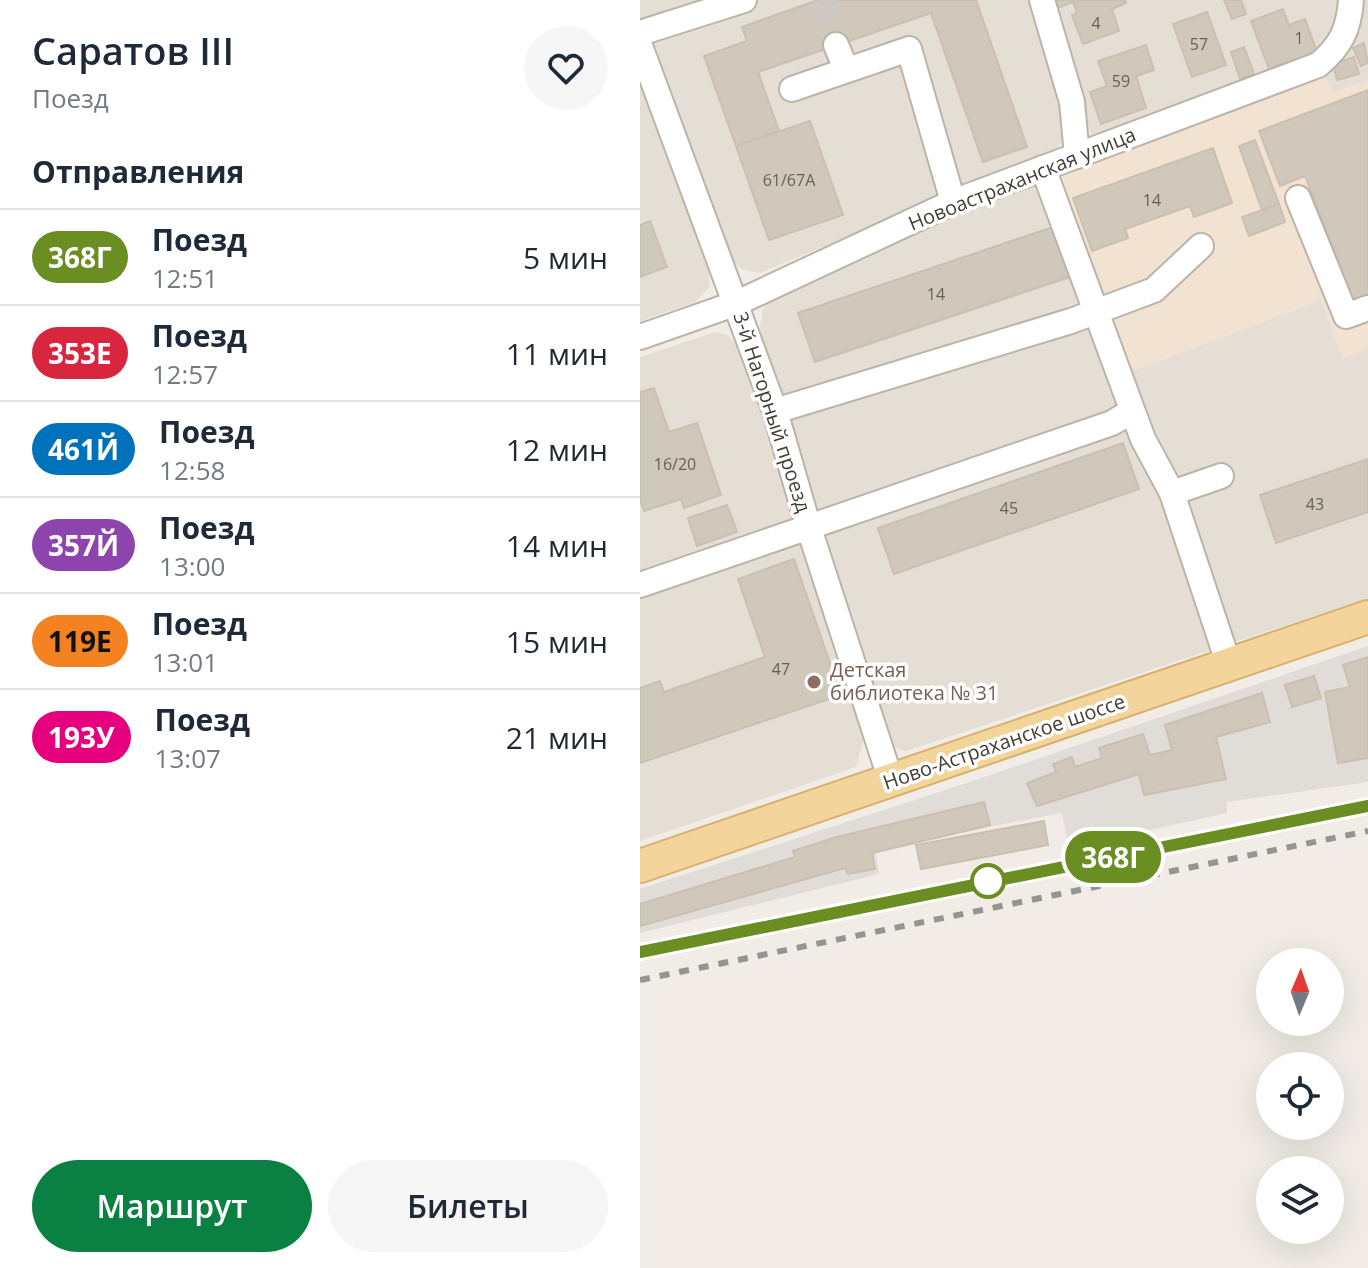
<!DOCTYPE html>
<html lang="ru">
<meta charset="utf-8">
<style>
body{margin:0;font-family:"Open Sans",sans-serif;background:#f6f6f7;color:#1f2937;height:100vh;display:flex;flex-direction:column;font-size:30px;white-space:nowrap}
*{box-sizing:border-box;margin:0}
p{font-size:26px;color:#747a83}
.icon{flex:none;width:44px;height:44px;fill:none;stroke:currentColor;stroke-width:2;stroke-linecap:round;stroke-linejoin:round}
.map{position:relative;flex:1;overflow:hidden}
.sheet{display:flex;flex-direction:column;background:#fff;width:640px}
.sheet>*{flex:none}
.badge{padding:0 16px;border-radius:26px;font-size:28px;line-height:52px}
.needle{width:52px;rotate:2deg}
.buttons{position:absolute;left:616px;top:948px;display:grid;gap:16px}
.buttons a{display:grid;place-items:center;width:88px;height:88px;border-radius:50%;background:#fff;box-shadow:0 8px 32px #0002;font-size:40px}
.map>.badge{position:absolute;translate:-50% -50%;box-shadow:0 0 0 4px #fff}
h2{padding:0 32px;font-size:30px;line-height:72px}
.round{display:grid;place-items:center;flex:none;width:84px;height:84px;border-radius:42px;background:#f6f6f7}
.head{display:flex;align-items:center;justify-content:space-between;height:136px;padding:0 32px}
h1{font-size:38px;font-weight:600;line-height:60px}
.primary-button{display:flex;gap:16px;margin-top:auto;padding:16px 32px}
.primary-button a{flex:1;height:92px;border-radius:48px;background:#0b8043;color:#fff;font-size:32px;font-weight:600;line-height:92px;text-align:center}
.primary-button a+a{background:#f6f6f7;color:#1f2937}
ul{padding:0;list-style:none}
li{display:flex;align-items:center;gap:24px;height:96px;padding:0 32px;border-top:2px solid #e0e1e3}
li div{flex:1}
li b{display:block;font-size:30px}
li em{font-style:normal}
li .badge{min-width:88px;font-weight:700;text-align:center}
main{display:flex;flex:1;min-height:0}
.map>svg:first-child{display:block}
.residential{fill:#e4ded4}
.commercial{fill:#f1e2d2}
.industrial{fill:#e0dcd7}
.building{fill:#d1c8bc;stroke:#cbbfb0;stroke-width:2}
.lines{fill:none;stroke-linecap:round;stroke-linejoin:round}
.minor-tunnel{stroke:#cecac3;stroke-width:24;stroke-dasharray:24 12;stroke-linecap:butt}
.minor-casing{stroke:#bbb4a9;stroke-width:28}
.major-casing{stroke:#d7b06e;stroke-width:36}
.minor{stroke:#fff;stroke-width:24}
.major{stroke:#f3d59c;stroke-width:32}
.rail{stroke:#949494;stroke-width:6;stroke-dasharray:10 10;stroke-linecap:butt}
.line-casing{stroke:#fff;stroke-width:18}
.line{stroke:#6b8e23;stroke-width:12}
.education-dot{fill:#8d6e63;stroke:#fff;stroke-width:3}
.stop-dot{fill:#fff;stroke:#6b8e23;stroke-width:4}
.labels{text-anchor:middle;stroke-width:7;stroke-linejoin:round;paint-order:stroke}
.number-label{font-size:16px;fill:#666058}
.street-label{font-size:20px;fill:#433d36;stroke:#fff}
.education-label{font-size:20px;fill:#785e54;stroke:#fff;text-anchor:start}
</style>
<main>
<section class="sheet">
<div class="head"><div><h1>Саратов III</h1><p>Поезд</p></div><a class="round"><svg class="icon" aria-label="heart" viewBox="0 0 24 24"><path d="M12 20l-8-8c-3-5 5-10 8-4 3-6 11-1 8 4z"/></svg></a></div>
<h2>Отправления</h2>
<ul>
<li><span class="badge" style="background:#6b8e23;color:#fff">368Г</span><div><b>Поезд</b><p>12:51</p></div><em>5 мин</em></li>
<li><span class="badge" style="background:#d7263d;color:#fff">353Е</span><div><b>Поезд</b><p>12:57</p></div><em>11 мин</em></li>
<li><span class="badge" style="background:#0072bc;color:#fff">461Й</span><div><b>Поезд</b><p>12:58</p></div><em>12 мин</em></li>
<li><span class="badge" style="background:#8e44ad;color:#fff">357Й</span><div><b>Поезд</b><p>13:00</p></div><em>14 мин</em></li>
<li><span class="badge" style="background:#f58220;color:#111">119Е</span><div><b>Поезд</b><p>13:01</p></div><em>15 мин</em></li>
<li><span class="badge" style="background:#e6007e;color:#fff">193У</span><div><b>Поезд</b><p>13:07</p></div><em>21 мин</em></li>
</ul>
<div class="primary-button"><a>Маршрут</a><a>Билеты</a></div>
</section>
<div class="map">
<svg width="728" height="1268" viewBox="0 0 728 1268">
<rect width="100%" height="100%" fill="#f1ede6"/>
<g class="residential">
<polygon points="0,0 390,0 424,111 423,140 412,156 302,197 120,273 104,270 89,259 0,22"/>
<polygon points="408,0 728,0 728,80 692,93 677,57 451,135"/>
<polygon points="0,72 69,270 69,288 55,302 0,321"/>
<polygon points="418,172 490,372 681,300 703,358 728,349 728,598 266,751 253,747 241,731 171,511 119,333 123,310 132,296 307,211"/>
<polygon points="75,332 88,335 103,352 224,737 216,767 0,841 0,357"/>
</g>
<polygon class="commercial" points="683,73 693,93 728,80 728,349 703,359 681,300 490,372 418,172"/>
<polygon class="industrial" points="728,646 728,782 587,802 587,813 429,848 422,813 353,826 236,853 239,874 0,933 0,889 327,783"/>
<g class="building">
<polygon points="178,0 336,0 387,147 343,162 291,13 118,72 139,131 96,146 64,56 107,41 102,27"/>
<polygon points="409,0 485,0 486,3 472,9 479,31 443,44 432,15 437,13 433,2 412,10"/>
<polygon points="584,0 601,0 606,14 592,19"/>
<polygon points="643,9 649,25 665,19 677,52 629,69 611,21"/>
<polygon points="567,12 586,65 552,77 533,24"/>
<polygon points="724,43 728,63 721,66 713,48"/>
<polygon points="506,45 514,70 496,76 506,108 461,124 450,92 467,86 458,61"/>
<polygon points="604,47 614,74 600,79 591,52"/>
<polygon points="714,57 719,74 697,80 693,64"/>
<polygon points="728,90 728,298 714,303 665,176 640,186 619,131"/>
<polygon points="170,121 203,215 129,240 96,146"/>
<polygon points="615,140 639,204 622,210 599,146"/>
<polygon points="573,148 592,203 554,217 550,206 485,229 488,238 452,251 433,198"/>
<polygon points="639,204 645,222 609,236 602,217"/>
<polygon points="10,221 27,267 0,277 0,225"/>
<polygon points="416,226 433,276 175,362 158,313"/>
<polygon points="14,388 29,432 57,423 81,495 44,508 41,499 4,511 0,500 0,392"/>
<polygon points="483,443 499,489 254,574 238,528"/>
<polygon points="728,459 728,512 636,543 620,495"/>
<polygon points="87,505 97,532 57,546 48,518"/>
<polygon points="154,559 201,695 0,763 0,688 20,681 24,692 125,657 98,579"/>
<polygon points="728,657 728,758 698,763 685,692 710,687 703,665"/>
<polygon points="674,676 681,698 652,707 645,685"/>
<polygon points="622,693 630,722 576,737 586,779 504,795 499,774 397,806 387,783 416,772 413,764 432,757 435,767 462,758 459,748 503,734 510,755 532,750 525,725"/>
<polygon points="344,802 350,825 232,853 235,869 208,874 205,868 0,926 0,904 155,857 153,851 197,837"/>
<polygon points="404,821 408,845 281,869 276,845"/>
</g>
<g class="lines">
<polyline class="minor-tunnel" points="182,0 196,45"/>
<defs>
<g id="minor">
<polyline points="402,0 432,102 437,156"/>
<polyline points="0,33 104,0"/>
<polyline points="196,45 206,69"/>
<polyline points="0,46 135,411 168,525 251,781"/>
<polyline points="152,89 269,49 313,202"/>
<polyline points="403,168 503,439 532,493 588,662"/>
<polyline points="658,198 706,316 728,308"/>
<path d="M0,337L97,303L313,202L678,65C701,46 709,29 711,0"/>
<polyline points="135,411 431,321 514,290 561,246"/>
<polyline points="532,493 581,476"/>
<polyline points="0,585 472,423 492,411"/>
</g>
<polyline id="major" points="0,866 728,617"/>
</defs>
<use href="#minor" class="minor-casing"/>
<use href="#major" class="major-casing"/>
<use href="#minor" class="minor"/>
<use href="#major" class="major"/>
<g class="rail">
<polyline points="0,952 728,806"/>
<polyline points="0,980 728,831"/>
</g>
</g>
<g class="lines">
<defs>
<polyline id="line" points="0,952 728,806"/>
</defs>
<use href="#line" class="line-casing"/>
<use href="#line" class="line"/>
</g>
<circle class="education-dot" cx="174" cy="682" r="8"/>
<circle class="stop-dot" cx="348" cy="881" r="16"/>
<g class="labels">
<g class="number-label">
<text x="456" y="29">4</text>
<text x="659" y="44">1</text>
<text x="559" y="50">57</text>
<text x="481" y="87">59</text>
<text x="149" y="186">61/67А</text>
<text x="512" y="206">14</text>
<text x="296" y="300">14</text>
<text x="35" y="470">16/20</text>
<text x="675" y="510">43</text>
<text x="369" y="514">45</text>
<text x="141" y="675">47</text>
</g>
<g class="street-label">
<text transform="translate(382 179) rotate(-22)" y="7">Новоастраханская улица</text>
<text transform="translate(132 412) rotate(72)" y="7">3-й Нагорный проезд</text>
<text transform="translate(364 742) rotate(-19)" y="7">Ново-Астраханское шоссе</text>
</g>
<g class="education-label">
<text x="190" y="677">Детская<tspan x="190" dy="23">библиотека № 31</tspan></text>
</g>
</g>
</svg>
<div class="buttons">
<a><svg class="needle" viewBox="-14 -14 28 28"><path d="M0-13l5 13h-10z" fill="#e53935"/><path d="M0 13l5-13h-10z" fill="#747a83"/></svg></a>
<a><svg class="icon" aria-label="locate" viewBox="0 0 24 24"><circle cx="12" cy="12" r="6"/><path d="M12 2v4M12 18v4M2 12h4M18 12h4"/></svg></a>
<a><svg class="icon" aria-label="layers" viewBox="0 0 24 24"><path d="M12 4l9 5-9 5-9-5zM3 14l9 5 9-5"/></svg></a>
</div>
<b class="badge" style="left:473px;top:857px;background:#6b8e23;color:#fff">368Г</b>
</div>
</main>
